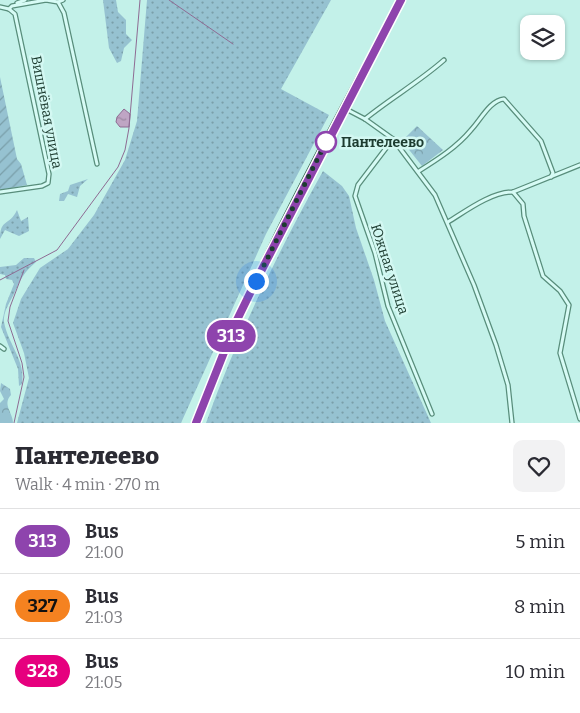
<!DOCTYPE html>
<meta charset="utf-8">
<style>
body{margin:0;font-family:Bitter,serif;background:#f2f2f3;color:#2b2b33;height:100vh;display:flex;flex-direction:column;font-size:19px;white-space:nowrap}
*{box-sizing:border-box;margin:0}
p{font-size:16px;color:#7c7c81}
.icon{flex:none;width:28px;height:28px;fill:none;stroke:currentColor;stroke-width:2;stroke-linecap:round;stroke-linejoin:round}
.map{position:relative;height:423px;overflow:hidden}
.side{display:flex;flex-direction:column;background:#fff;flex:1}
.side>*{flex:none}
.badge{padding:0 10px;border-radius:16px;font-size:18px;line-height:32px}
.tools{position:absolute;left:520px;top:15px;display:grid;gap:10px}
.tools a{display:grid;place-items:center;width:45px;height:45px;border-radius:10px;background:#fff;box-shadow:0 1px 4px #0004;font-size:25px}
.you{position:absolute;width:25px;height:25px;margin:-12px;border:4px solid #fff;border-radius:50%;background:#1a73e8;box-shadow:0 0 0 8px #1a73e833}
.map>.badge{position:absolute;translate:-50% -50%;box-shadow:0 0 0 2px #fff}
.round{display:grid;place-items:center;flex:none;width:52px;height:52px;border-radius:10px;background:#f2f2f3}
.overview{display:flex;align-items:center;justify-content:space-between;height:85px;padding:0 15px}
h1{font-size:24px;font-weight:800;line-height:38px}
ul{padding:0;list-style:none}
li{display:flex;align-items:center;gap:15px;height:65px;padding:0 15px;border-top:1px solid #e1e1e2}
li div{flex:1}
li b{display:block;font-size:19px}
li em{font-style:normal}
li .badge{min-width:55px;font-weight:700;text-align:center}
.map>svg:first-child{display:block}
.grass{fill:url(#grass-dots)}
.forest{fill:url(#forest-crowns)}
.garden{fill:url(#garden-furrows)}
.water{fill:url(#water-ripples);stroke:#8e6b93}
.lines{fill:none;stroke-linecap:round;stroke-linejoin:round}
.stream{stroke:#8e6b93;stroke-width:1}
.minor-casing{stroke:#588d7b;stroke-width:5.5}
.primary-casing{stroke:#2d5b48;stroke-width:8}
.minor{stroke:#d7fbf5;stroke-width:3}
.primary{stroke:#98f7e5;stroke-width:5}
.line-casing{stroke:#fff;stroke-width:11}
.line{stroke:#8e44ad;stroke-width:8}
.walk{stroke:#1d3c30;stroke-width:5;stroke-dasharray:0 9}
.stop-dot{fill:#fff;stroke:#8e44ad;stroke-width:2.5}
.labels{text-anchor:middle;stroke-width:5;stroke-linejoin:round;paint-order:stroke}
.street-label{font-size:14px;fill:#1d3c30;stroke:#d3f8f2}
.stop-label{font-size:14px;font-weight:bold;fill:#1d3c30;stroke:#d3f8f2;text-anchor:start}
</style>
<div class="map">
<svg width="580" height="423" viewBox="0 0 580 423">
<defs>
<pattern id="grass-dots" width="8" height="8" patternUnits="userSpaceOnUse" patternTransform="scale(1.25)"><rect width="8" height="8" fill="#96c2d1"/><path d="M2 2h.1M6 6h.1" fill="none" stroke="#7a9faa" stroke-width="1.8" stroke-linecap="round"/></pattern>
<pattern id="forest-crowns" width="20" height="18" patternUnits="userSpaceOnUse" patternTransform="scale(1.25)"><rect width="20" height="18" fill="#96c2d1"/><path d="M2 6a3 3 0 1 1 6 0M12 15a3 3 0 1 1 6 0" fill="none" stroke="#7a9faa"/></pattern>
<pattern id="garden-furrows" width="10" height="10" patternUnits="userSpaceOnUse" patternTransform="scale(1.25)"><rect width="10" height="10" fill="#96c2d1"/><path d="M-1 1l2-2M0 10L10 0M9 11l2-2" fill="none" stroke="#7a9faa"/></pattern>
<pattern id="water-ripples" width="26" height="14" patternUnits="userSpaceOnUse" patternTransform="scale(1.25)"><rect width="26" height="14" fill="#bfa5c4"/><path d="M2 4q2-2 4 0t4 0M15 11q2-2 4 0t4 0" fill="none" stroke="#9b88a0"/></pattern>
</defs>
<rect width="100%" height="100%" fill="#c3f1e9"/>
<g class="grass">
<polygon points="103,0 116,0 118,12 126,20 126,34 132,40 124,48 121,61 117,63 109,48"/>
<polygon points="147,0 331,0 281,89 329,115 266,234 181,423 17,423 29,378 24,353 13,323 21,299 40,268 68,249 94,215 125,160 137,121"/>
<path d="M323,171L342,186L349,196L356,228L374,280L385,321L431,423H206C237,336 278,252 323,171Z"/>
<polygon points="88,179 80,186 77,197 68,194 64,201 59,201 60,194 68,191 70,185"/>
<path d="M17,210L21,221L28,217L29,231L19,236L5,230L0,239C0,218 9,227 17,210Z"/>
<path d="M24,258H34L36,262C24,272 20,280 14,294C10,302 3,312 4,322C8,344 26,361 22,384L19,386L18,369L1,327L6,304L14,284L12,280L6,279L5,275L0,274V267L16,265Z"/>
</g>
<g class="forest">
<polygon points="417,126 443,150 422,166 402,141"/>
<path d="M1,383L10,389L11,395C2,405 13,412 13,423H0V403L4,399L0,391Z"/>
</g>
<polygon class="garden" points="0,77 17,159 21,164 27,185 0,190"/>
<polygon class="water" points="124,109 130,114 129,127 120,127 116,122 117,117"/>
<g class="lines">
<g class="stream">
<polyline points="169,0 233,44"/>
<polyline points="0,280 57,250 118,167 125,150 129,128 140,0"/>
<polyline points="14,423 24,377 22,363 8,321 10,307 24,270"/>
</g>
<defs>
<g id="minor">
<polyline points="58,2 63,0"/>
<polyline points="17,3 25,0"/>
<polyline points="0,7 9,9 15,14 49,174 48,183 42,186 0,192"/>
<polyline points="9,9 12,6 46,0 58,2 64,13 97,164"/>
<polyline points="344,108 365,119 393,139 435,195 474,285 496,345 508,385 512,423"/>
<path d="M365,119C391,98 419,82 444,60"/>
<polyline points="393,139 358,185 355,196 375,253 388,306 432,414"/>
<path d="M419,171C438,159 457,147 471,130C480,121 490,100 504,99L541,141L553,173L551,177"/>
<polyline points="513,192 523,204 524,216 543,276 560,291 569,305 560,353 580,419"/>
<path d="M448,222C466,211 491,192 513,192L580,165"/>
<polyline points="0,346 4,349"/>
</g>
<path id="primary" d="M196,423C250,275 328,138 401,0"/>
</defs>
<use href="#minor" class="minor-casing"/>
<use href="#primary" class="primary-casing"/>
<use href="#minor" class="minor"/>
<use href="#primary" class="primary"/>
</g>
<g class="lines">
<defs>
<polyline id="line" points="196,423 236,322 256,281 401,0"/>
</defs>
<use href="#line" class="line-casing"/>
<use href="#line" class="line"/>
<polyline class="walk" points="256,281 326,142"/>
</g>
<circle class="stop-dot" cx="326" cy="142" r="10"/>
<g class="labels">
<g class="street-label">
<text transform="translate(47 112) rotate(79)" y="5">Вишнёвая улица</text>
<text transform="translate(390 269) rotate(72)" y="5">Южная улица</text>
</g>
<g class="stop-label">
<text x="341" y="147">Пантелеево</text>
</g>
</g>
</svg>
<div class="tools">
<a><svg class="icon" aria-label="layers" viewBox="0 0 24 24"><path d="M12 4l9 5-9 5-9-5zM3 14l9 5 9-5"/></svg></a>
</div>
<div class="you" style="left:256px;top:281px"></div>
<b class="badge" style="left:231px;top:336px;background:#8e44ad;color:#fff">313</b>
</div>
<section class="side">
<div class="overview"><div><h1>Пантелеево</h1><p>Walk · 4 min · 270 m</p></div><a class="round"><svg class="icon" aria-label="heart" viewBox="0 0 24 24"><path d="M12 20l-8-8c-3-5 5-10 8-4 3-6 11-1 8 4z"/></svg></a></div>
<ul>
<li><span class="badge" style="background:#8e44ad;color:#fff">313</span><div><b>Bus</b><p>21:00</p></div><em>5 min</em></li>
<li><span class="badge" style="background:#f58220;color:#111">327</span><div><b>Bus</b><p>21:03</p></div><em>8 min</em></li>
<li><span class="badge" style="background:#e6007e;color:#fff">328</span><div><b>Bus</b><p>21:05</p></div><em>10 min</em></li>
</ul>
</section>
